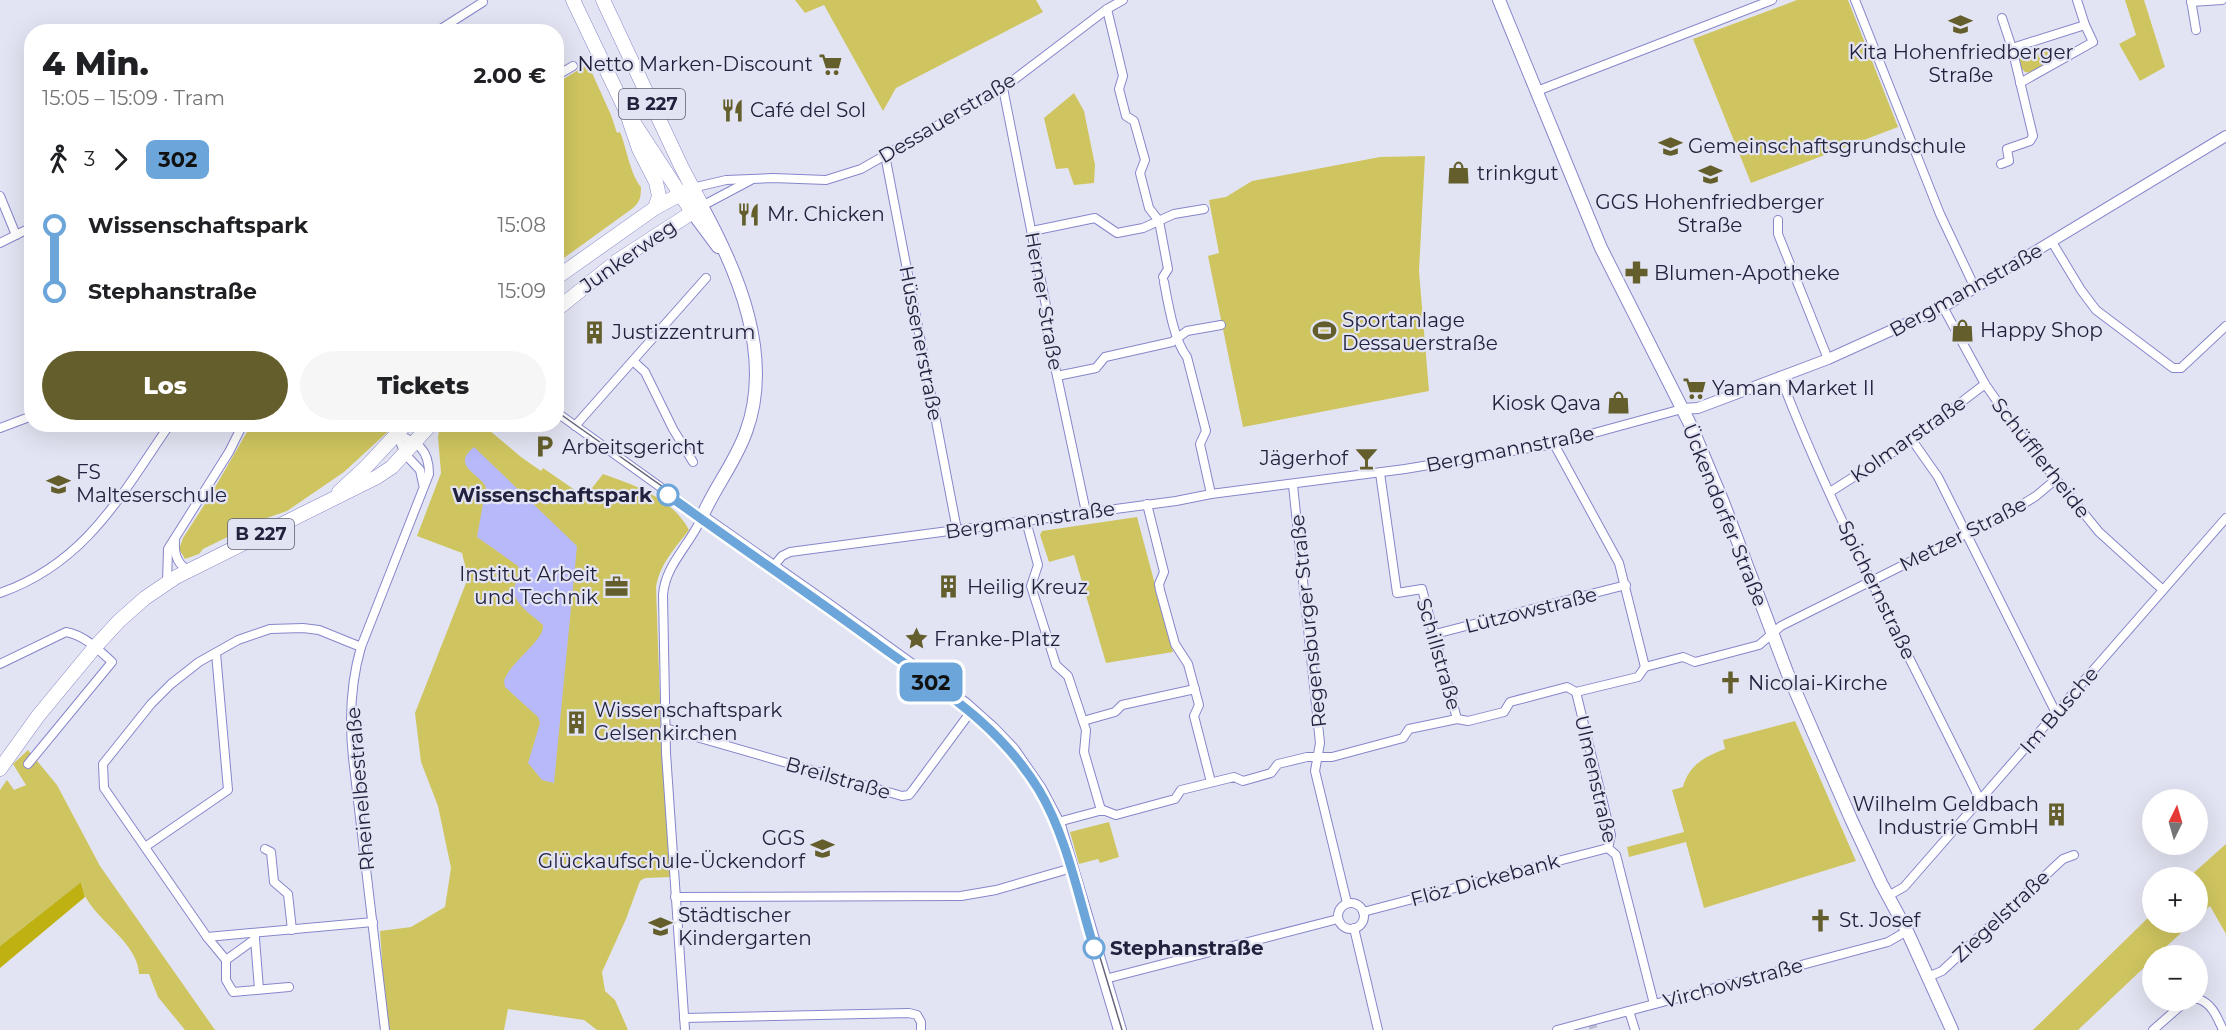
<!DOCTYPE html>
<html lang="de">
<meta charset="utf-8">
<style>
body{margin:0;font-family:Montserrat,sans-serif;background:#f6f6f6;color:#202124;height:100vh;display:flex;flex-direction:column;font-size:22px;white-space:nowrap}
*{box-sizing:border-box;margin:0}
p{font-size:20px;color:#757577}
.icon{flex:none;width:33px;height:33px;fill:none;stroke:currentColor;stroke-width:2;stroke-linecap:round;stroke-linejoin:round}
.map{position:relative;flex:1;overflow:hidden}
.drawer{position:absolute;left:24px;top:24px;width:540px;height:408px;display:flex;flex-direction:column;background:#fff;border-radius:24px;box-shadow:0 6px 24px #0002}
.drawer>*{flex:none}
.badge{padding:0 12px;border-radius:9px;font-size:21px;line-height:39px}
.needle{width:39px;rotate:5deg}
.controls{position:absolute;left:2142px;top:789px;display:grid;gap:12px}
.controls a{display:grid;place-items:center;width:66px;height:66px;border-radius:50%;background:#fff;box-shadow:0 6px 24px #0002;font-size:30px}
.map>.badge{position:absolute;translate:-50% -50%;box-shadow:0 0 0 3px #fff}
.legs{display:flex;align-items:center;gap:9px;height:66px;padding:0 18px;font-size:20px}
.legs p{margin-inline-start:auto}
.headline{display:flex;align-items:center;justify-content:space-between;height:102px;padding:0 18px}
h1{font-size:33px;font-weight:800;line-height:45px}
.action{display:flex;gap:12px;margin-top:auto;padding:12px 18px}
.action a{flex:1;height:69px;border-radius:36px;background:#635e2b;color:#fff;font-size:24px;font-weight:800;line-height:69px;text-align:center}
.action a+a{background:#f6f6f6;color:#202124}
ul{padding:0 18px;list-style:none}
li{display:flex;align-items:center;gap:21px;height:66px;font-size:22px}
li i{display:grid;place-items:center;width:9px;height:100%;margin:0 8px;background:currentColor}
li i::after{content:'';width:15px;height:15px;margin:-8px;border:4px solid;border-radius:50%;background:#fff}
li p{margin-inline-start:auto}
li:first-child i{background:linear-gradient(#0000 50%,currentColor 0)}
li:last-child i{background:linear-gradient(currentColor 50%,#0000 0)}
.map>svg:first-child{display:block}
.green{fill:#cfc560}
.forest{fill:#bfb111}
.water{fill:#b8b9fb}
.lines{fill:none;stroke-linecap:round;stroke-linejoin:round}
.minor-tunnel{stroke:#bdbdcf;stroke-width:8;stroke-dasharray:8 4;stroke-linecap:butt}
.minor-casing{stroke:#8686cb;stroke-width:10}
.tertiary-casing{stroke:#8686cb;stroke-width:12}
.secondary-casing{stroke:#8686cb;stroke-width:14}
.primary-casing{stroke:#8686cb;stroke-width:15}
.minor{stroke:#fff;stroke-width:8}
.tertiary{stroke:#fff;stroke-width:10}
.secondary{stroke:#fff;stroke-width:12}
.primary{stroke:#fff;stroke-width:14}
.tram{stroke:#64647b;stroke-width:1.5}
.line-1-casing{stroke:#fff;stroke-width:14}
.line-1{stroke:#6ba5d9;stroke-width:9}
.stop-1-dot{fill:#fff;stroke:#6ba5d9;stroke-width:3}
.labels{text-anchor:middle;stroke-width:4.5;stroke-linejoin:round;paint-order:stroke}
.shield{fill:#e3e4f3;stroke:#5d5c74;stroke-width:1.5}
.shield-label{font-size:18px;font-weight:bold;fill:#23223e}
.poi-label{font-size:20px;fill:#23223e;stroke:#e3e4f3;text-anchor:start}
.street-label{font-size:20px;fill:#23223e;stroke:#e3e4f3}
.stop-label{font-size:20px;font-weight:bold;fill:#23223e;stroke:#e3e4f3;text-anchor:end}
</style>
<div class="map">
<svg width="2226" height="1030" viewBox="0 0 2226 1030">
<rect width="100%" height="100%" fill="#e3e4f3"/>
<g class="green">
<polygon points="795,0 1036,0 1043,12 896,88 883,111 824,5 805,13"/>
<polygon points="1797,0 1848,0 1898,127 1751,183 1693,39"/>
<polygon points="2125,0 2144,0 2165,67 2140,81 2119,44 2136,35"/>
<polygon points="2028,48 2030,56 2053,49 2056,59 2032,73 2025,72 2022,69 2018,57 2021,50"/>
<path d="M588,64L611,115L617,133L620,132C627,149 630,174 641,187C641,197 640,202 633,208L557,263V83Z"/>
<polygon points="1074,93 1084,111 1095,165 1094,183 1074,185 1068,168 1056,169 1044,118"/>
<polygon points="1425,156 1419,271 1429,391 1243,427 1208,256 1219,253 1209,200 1226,197 1252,181 1380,157"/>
<polygon points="251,425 395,425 344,472 287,511 264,519 203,549 199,554 185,559 179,549 183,538 210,496"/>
<path d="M445,425H483L521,457L541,471L543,468L585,497L603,474C635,485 673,499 689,530C675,548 660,564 656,587L661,730L672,877L645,878L640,881L626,919L602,972L605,991L615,1000L628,1030H597L584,1020L508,1009L504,1030H387L380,931L411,927L445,907L451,868L438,806L421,762L415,713L468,578L462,553L417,536L441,473L438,437L439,431Z"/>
<polygon points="1137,517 1173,652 1106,663 1074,555 1049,562 1040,535 1042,531"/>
<path d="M1795,721L1856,861L1704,908L1686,842L1629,857L1627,847L1684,832L1672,790L1683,787C1689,765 1704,757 1725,749L1723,740Z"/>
<path d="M28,750L57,785L100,866L215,1030H185L158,997L149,974H139C138,943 98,922 85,896C83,892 83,886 81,882L0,946V790L7,780L14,790L26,785L13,764Z"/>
<polygon points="1109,822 1119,857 1100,863 1098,859 1079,864 1070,832"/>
<polygon points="2226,844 2226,934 2210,906 2198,917 2198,878 2189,877"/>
<polygon points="2152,914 2152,922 2192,923 2157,955 2152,956 2152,960 2078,1030 2033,1030"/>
</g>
<polygon class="forest" points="81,882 85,897 0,968 0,946"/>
<path class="water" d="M474,447L577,546L554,783L542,780L528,763L540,723L538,717L505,687L504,681C509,663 545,640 543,625C532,614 510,603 515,585C517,577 521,574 518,566L477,537L486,487C478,472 451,466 474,447Z"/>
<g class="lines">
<polyline class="minor-tunnel" points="1591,1021 1594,1030"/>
<defs>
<g id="minor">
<polyline points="1855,0 1940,214 1975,288"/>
<polyline points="2191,0 2196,30"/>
<polyline points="2191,2 2222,0"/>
<polyline points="1107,9 1123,76 1119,89 1126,116 1134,121 1145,160 1140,173 1149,208 1159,221 1168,269 1163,277"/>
<polyline points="2002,18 2012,48"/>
<polyline points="436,32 483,2"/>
<polyline points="556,76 573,66"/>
<polyline points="2020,83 2093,42 2085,25 2077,0"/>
<polyline points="1003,88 1049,321 1047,329 1086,512"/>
<polyline points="1537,91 1772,0"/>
<polyline points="885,155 957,530"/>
<polyline points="2001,164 2009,161 2007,149 2030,141 2033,136 2012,48 2085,25"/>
<polyline points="692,188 726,180 773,178 826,180 861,169 1003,88 1107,9 1123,0"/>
<polyline points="0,196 16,235"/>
<polyline points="702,206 751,180"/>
<polyline points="1778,220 1778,234 1828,359"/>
<polyline points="1032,231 1095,218 1117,233 1143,228 1174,214 1204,209"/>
<polyline points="2052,242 2081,290 2096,310 2173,368 2181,368 2226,326"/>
<polyline points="0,243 32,227"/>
<path d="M1164,282C1168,303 1174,341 1187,357L1206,431L1200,444L1211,494"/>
<polyline points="1943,307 1985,384 2025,441 2099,532 2163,590"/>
<polyline points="633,361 645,372 673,429 693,462"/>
<polyline points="1057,376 1096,368 1105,357 1172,342 1187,331 1221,325"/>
<path d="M1780,376C1836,522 1912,660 1980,800"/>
<path d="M556,412L702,517C690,545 665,565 663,595L666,753L685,1030"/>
<polyline points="575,426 706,278"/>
<polyline points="0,428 32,416"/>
<polyline points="397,434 405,454 420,470 423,484"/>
<polyline points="1912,440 1938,477 2056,713"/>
<polyline points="1554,444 1619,563 1645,667"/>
<polyline points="1380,473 1397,593 1422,589 1457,719"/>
<polyline points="1293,485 1320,743 1315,771 1347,903"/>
<polyline points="1830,492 1912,440 1985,384"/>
<polyline points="1147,504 1164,572 1159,584 1160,590 1175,644 1188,664 1199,705 1194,716 1211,782"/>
<polyline points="1026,521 1038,565 1031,586 1056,665 1068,676 1086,730 1084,752 1101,810"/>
<path d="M175,541C174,554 177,565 189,570"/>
<polyline points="772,568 782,556 790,552 1176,501 1211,494 1405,469 1554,444 1682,409"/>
<polyline points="167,582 168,549 229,452 243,424"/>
<path d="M0,593C86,563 121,495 170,424"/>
<polyline points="1435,634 1626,585"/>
<path d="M0,664L66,632C84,635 99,650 112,662L28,764"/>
<polyline points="1576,692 1611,835 1608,848 1616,855 1654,1004"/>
<polyline points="1083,721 1115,712 1122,705 1195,689"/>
<polyline points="665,728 902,796 909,795 913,790 972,710"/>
<polyline points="1058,822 1103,810 1116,815 1175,799 1181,790 1234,777 1243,781 1271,773 1278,764 1307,757 1332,757 1403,738 1409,729 1457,719 1468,721 1504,712 1510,702 1567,687 1576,692 1638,677 1645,667 1683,657 1695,662 1759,645 1781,626 2012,511 2036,496 2055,480"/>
<polyline points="145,847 228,790 216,653"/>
<polyline points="265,849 271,852 274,882 288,894 292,930"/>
<polyline points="1888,896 1904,887 2226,518"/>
<polyline points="675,897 961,896 996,890 1072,868"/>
<circle cx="1351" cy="916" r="13"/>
<polyline points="1363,912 1608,848"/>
<polyline points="1354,928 1378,1030"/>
<polyline points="207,937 373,922"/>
<polyline points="255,939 259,989"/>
<polyline points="226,960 255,939 255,936"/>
<polyline points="1928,977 1942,971 2063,859 2074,855"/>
<polyline points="1105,979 1338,919"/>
<polyline points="289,987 233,992 226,980 226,960 207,937 104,788 103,764 151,704 171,684 199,662 238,640 270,629 303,628 319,630 361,647"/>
<path d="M2198,999C2212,1003 2217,1017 2223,1030"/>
<polyline points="1629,1011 1635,1030"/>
<polyline points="684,1018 909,1013 917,1015 921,1022 921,1030"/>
<path d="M385,1030L353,758C349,720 350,685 361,647L429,474C429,449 418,443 397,434"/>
<polyline points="1557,1030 1888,942 1907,931"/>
<polyline points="2153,1030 2185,1002 2189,1000"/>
</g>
<polyline id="tertiary" points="1682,409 1698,408 1828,359 1943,307 2226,136"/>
<g id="secondary">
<polyline points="1499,0 1601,248 1692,428 1723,502 1787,672 1851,819 1881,883 1907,931 1952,1030"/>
<path d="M702,206C738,272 774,356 746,432C735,463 714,488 702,517L829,606L965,704L993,729L1013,750L1040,789L1059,825L1120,1030"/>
<polyline points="692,212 718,247"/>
</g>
<g id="primary">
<polyline points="573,0 626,111 639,149 656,182 659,196 655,208"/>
<polyline points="634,123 692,212"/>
<polyline points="556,278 655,208 692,188"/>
<polyline points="556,310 617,261 702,206 681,166 603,0"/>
<polyline points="339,492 365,468 406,424"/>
<polyline points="0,769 38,716 95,647 119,621 145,598 176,577 377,477 392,467 431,424"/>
</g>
</defs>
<use href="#minor" class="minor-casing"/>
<use href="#tertiary" class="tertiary-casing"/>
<use href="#secondary" class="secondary-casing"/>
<use href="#primary" class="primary-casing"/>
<use href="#minor" class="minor"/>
<use href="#tertiary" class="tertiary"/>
<use href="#secondary" class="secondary"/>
<use href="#primary" class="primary"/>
<path class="tram" d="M556,411L969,704C1006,735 1038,774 1058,818L1122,1030"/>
</g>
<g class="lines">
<defs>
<path id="line-1" d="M668,495C738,546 810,594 879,645C941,690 998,723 1039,790C1067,837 1078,896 1094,948"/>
</defs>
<use href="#line-1" class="line-1-casing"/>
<use href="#line-1" class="line-1"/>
</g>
<defs>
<symbol id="school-bare" viewBox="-9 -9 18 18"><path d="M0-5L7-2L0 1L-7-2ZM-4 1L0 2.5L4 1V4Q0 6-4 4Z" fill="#635e2b" stroke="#e3e4f3" stroke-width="2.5" paint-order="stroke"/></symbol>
<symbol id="supermarket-bare" viewBox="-9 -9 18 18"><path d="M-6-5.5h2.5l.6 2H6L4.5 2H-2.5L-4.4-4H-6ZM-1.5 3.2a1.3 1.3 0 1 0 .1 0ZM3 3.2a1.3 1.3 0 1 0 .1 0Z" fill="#635e2b" stroke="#e3e4f3" stroke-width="2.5" paint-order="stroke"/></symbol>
<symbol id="restaurant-bare" viewBox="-9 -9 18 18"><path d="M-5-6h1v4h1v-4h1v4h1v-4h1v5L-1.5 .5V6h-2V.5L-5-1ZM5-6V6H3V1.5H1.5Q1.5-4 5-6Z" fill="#635e2b" stroke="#e3e4f3" stroke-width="2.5" paint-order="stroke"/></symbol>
<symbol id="shop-bare" viewBox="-9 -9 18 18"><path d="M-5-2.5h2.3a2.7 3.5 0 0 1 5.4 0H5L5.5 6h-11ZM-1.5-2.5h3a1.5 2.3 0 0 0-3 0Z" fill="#635e2b" stroke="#e3e4f3" stroke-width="2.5" paint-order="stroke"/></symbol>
<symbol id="pharmacy-bare" viewBox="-9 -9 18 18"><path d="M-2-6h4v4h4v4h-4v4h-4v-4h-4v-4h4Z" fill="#635e2b" stroke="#e3e4f3" stroke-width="2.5" paint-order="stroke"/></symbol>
<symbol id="stadium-bare" viewBox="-9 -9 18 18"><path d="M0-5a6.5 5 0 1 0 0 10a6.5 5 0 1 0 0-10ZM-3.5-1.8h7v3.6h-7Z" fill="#635e2b" stroke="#e3e4f3" stroke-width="2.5" paint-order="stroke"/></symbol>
<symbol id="building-bare" viewBox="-9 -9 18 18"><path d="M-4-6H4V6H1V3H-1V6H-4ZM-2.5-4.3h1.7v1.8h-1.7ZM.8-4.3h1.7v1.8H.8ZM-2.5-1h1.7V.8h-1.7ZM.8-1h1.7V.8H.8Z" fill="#635e2b" stroke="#e3e4f3" stroke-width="2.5" paint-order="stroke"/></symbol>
<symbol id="parking-bare" viewBox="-9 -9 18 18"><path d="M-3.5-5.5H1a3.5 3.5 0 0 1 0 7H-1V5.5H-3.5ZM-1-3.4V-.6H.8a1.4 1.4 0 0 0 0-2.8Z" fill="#635e2b" stroke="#e3e4f3" stroke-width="2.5" paint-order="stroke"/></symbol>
<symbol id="bar-bare" viewBox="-9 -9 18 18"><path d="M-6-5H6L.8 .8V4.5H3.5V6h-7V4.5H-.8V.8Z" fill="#635e2b" stroke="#e3e4f3" stroke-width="2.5" paint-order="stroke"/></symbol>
<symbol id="office-bare" viewBox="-9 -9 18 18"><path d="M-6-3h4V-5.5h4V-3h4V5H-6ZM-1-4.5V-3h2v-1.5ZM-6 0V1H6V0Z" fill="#635e2b" stroke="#e3e4f3" stroke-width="2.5" paint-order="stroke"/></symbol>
<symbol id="sight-bare" viewBox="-9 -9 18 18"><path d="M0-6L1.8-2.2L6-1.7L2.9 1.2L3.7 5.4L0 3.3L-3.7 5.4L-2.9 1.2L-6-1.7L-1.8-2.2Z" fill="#635e2b" stroke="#e3e4f3" stroke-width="2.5" paint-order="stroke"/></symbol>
<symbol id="church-bare" viewBox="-9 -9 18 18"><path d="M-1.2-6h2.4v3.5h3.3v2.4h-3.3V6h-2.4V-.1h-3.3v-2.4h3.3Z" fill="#635e2b" stroke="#e3e4f3" stroke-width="2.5" paint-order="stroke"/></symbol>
</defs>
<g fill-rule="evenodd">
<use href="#school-bare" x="1944" y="8" width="33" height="33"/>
<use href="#supermarket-bare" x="814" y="48" width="33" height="33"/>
<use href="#restaurant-bare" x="716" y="94" width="33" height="33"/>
<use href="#school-bare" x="1654" y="130" width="33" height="33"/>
<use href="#shop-bare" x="1442" y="156" width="33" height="33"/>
<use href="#school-bare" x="1694" y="158" width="33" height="33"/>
<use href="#restaurant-bare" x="732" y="198" width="33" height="33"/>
<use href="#pharmacy-bare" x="1620" y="256" width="33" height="33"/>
<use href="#shop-bare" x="1946" y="314" width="33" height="33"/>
<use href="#stadium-bare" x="1308" y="314" width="33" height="33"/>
<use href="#building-bare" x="578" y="316" width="33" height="33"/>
<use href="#supermarket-bare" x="1678" y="372" width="33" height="33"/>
<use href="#shop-bare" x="1602" y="386" width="33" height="33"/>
<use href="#parking-bare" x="528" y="430" width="33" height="33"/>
<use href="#bar-bare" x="1350" y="442" width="33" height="33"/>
<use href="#school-bare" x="42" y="468" width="33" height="33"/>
<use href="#office-bare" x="600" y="570" width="33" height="33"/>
<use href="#building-bare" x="932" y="570" width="33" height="33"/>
<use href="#sight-bare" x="900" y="622" width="33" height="33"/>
<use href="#church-bare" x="1714" y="666" width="33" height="33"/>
<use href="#building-bare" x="560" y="706" width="33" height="33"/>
<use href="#building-bare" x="2040" y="798" width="33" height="33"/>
<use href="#school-bare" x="806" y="832" width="33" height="33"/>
<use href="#church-bare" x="1804" y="904" width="33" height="33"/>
<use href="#school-bare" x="644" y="910" width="33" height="33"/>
</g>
<g class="stop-1-dot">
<circle cx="668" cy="495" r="10"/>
<circle cx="1094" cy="948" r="10"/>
</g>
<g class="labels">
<g class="shield">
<rect x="619" y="89" width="66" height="30" rx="4.5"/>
<rect x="228" y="519" width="66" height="30" rx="4.5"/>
</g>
<g class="shield-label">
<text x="652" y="110">B 227</text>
<text x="261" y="540">B 227</text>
</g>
<g class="poi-label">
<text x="1961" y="59" text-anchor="middle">Kita Hohenfriedberger<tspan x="1961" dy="23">Straße</tspan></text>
<text x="813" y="71" text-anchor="end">Netto Marken-Discount</text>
<text x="750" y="117">Café del Sol</text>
<text x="1688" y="153">Gemeinschaftsgrundschule</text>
<text x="1477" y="180">trinkgut</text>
<text x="1710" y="209" text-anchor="middle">GGS Hohenfriedberger<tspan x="1710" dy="23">Straße</tspan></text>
<text x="767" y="221">Mr. Chicken</text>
<text x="1654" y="280">Blumen-Apotheke</text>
<text x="1342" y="327">Sportanlage<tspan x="1342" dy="23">Dessauerstraße</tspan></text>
<text x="1980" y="337">Happy Shop</text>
<text x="612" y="339">Justizzentrum</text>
<text x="1712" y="395">Yaman Market II</text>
<text x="1601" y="410" text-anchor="end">Kiosk Qava</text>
<text x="562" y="454">Arbeitsgericht</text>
<text x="1348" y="465" text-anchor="end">Jägerhof</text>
<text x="76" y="479">FS<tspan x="76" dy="23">Malteserschule</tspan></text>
<text x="598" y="581" text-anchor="end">Institut Arbeit<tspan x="598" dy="23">und Technik</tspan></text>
<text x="967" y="594">Heilig Kreuz</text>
<text x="934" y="646">Franke-Platz</text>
<text x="1748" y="690">Nicolai-Kirche</text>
<text x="594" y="717">Wissenschaftspark<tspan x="594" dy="23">Gelsenkirchen</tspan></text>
<text x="2039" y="811" text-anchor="end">Wilhelm Geldbach<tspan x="2039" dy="23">Industrie GmbH</tspan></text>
<text x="805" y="845" text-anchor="end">GGS<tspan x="805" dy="23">Glückaufschule-Ückendorf</tspan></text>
<text x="678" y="922">Städtischer<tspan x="678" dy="23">Kindergarten</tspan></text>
<text x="1839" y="927">St. Josef</text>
</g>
<g class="street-label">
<text transform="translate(947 118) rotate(-31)" y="7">Dessauerstraße</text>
<text transform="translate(628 256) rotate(-35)" y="7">Junkerweg</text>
<text transform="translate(1966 290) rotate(-29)" y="7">Bergmannstraße</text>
<text transform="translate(1044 301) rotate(80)" y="7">Herner Straße</text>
<text transform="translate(921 343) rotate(79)" y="7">Hüssenerstraße</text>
<text transform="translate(1908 439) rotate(-35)" y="7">Kolmarstraße</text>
<text transform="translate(1510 449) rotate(-11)" y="7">Bergmannstraße</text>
<text transform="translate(2041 458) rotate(52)" y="7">Schüfflerheide</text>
<text transform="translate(1725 515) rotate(68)" y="7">Ückendorfer Straße</text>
<text transform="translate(1030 520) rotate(-8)" y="7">Bergmannstraße</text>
<text transform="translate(1963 534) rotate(-27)" y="7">Metzer Straße</text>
<text transform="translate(1877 590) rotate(64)" y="7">Spichernstraße</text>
<text transform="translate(1531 610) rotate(-14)" y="7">Lützowstraße</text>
<text transform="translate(1308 621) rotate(-96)" y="7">Regensburger Straße</text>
<text transform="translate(1439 654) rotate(74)" y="7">Schillstraße</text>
<text transform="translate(2059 710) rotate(-49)" y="7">Im Busche</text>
<text transform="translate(838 778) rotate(16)" y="7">Breilstraße</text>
<text transform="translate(1596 779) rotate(77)" y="7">Ulmenstraße</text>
<text transform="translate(360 789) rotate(-95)" y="7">Rheinelbestraße</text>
<text transform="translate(1485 880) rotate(-15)" y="7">Flöz Dickebank</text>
<text transform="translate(2001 916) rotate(-43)" y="7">Ziegelstraße</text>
<text transform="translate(1733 983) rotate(-15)" y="7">Virchowstraße</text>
</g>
<g class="stop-label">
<text x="652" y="502">Wissenschaftspark</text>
<text x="1110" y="955" text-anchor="start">Stephanstraße</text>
</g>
</g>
</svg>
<div class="controls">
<a><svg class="needle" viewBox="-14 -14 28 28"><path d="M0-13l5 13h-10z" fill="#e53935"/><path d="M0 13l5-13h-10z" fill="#757577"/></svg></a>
<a>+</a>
<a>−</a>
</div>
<b class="badge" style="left:931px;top:682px;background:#6ba5d9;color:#111">302</b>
<section class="drawer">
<div class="headline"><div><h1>4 Min.</h1><p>15:05 – 15:09 · Tram</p></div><b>2.00 €</b></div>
<div class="legs"><svg class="icon" aria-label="walk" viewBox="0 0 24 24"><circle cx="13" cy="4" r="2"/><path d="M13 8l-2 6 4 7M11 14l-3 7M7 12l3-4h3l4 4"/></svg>3<svg class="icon" aria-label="forward" viewBox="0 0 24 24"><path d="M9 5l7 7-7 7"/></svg><b class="badge" style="background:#6ba5d9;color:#111">302</b></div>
<ul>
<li><i style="color:#6ba5d9"></i><b>Wissenschaftspark</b><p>15:08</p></li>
<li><i style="color:#6ba5d9"></i><b>Stephanstraße</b><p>15:09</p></li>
</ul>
<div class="action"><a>Los</a><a>Tickets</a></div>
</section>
</div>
